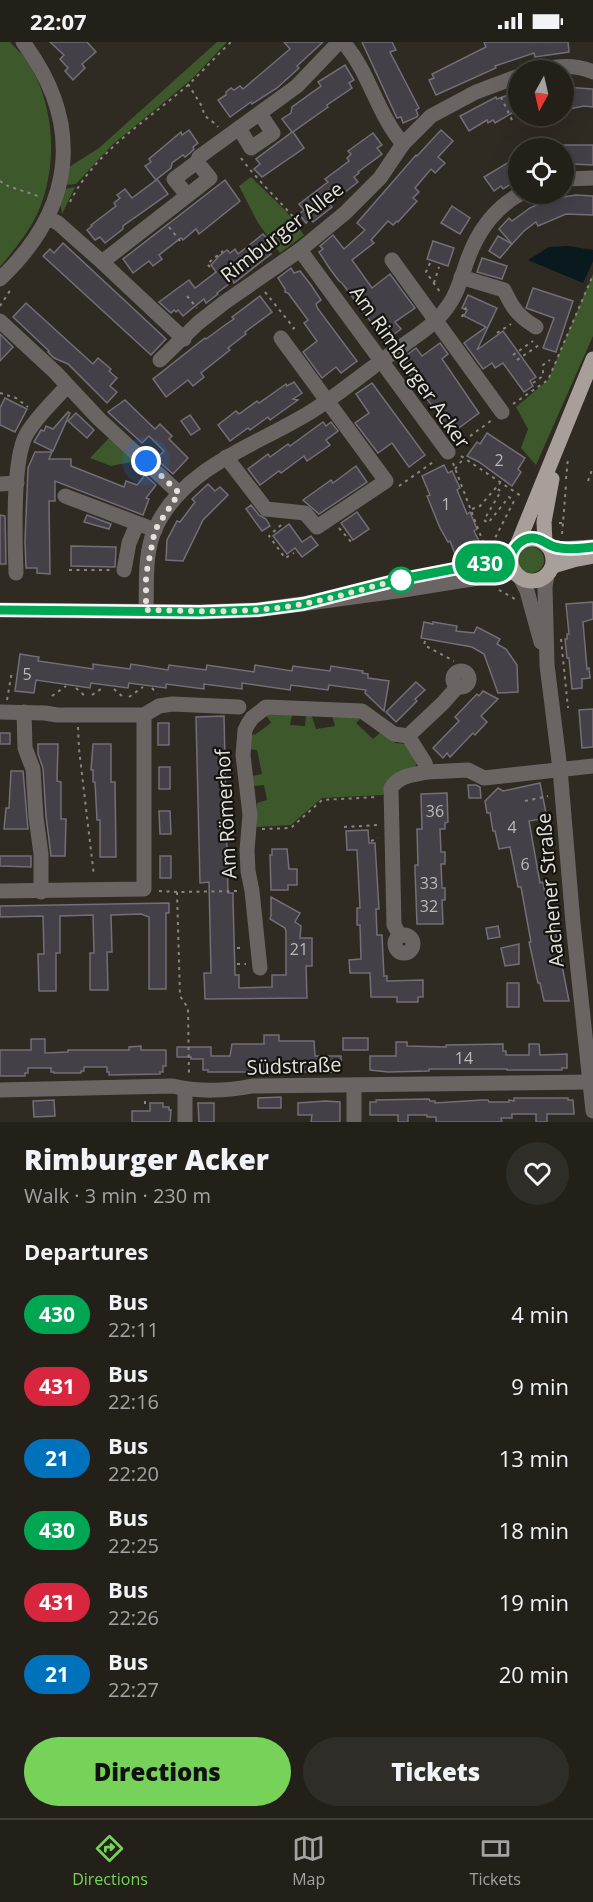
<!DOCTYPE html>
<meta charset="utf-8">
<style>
body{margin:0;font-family:"Open Sans",sans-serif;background:#2f2d27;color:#f1f3f6;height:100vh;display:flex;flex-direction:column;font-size:22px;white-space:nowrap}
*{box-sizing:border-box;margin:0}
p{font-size:20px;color:#a3a3a2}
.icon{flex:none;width:33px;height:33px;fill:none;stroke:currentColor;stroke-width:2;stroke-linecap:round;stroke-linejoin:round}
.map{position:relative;height:1080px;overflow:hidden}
.side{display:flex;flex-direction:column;background:#23201a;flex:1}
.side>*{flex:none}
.badge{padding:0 12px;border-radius:20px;font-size:21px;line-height:39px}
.needle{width:39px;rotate:188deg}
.buttons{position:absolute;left:508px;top:18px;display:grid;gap:12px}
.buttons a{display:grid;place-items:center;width:66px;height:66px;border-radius:50%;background:#23201a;box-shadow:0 6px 24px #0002,0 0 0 2px #403e39;font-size:30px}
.you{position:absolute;width:30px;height:30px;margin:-15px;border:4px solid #fff;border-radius:50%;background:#1a73e8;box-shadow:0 0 0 9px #1a73e833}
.map>.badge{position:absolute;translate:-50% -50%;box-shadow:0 0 0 3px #fff}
h2{padding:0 24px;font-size:22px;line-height:54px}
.round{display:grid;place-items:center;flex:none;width:63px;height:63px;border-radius:32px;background:#2f2d27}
.summary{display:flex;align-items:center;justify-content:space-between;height:102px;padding:0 24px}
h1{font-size:28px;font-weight:800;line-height:45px}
.button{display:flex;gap:12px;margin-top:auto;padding:12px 24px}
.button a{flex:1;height:69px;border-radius:36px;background:#77d259;color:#111;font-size:24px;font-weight:800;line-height:69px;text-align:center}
.button a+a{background:#2f2d27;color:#f1f3f6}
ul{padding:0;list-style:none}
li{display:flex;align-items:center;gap:18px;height:72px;padding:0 24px}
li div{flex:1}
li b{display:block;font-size:22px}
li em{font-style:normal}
li .badge{min-width:66px;font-weight:700;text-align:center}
.status{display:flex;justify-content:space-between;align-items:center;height:42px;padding:0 30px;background:#23201a;direction:ltr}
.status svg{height:16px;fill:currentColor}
.tabs{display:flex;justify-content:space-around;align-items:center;height:84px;border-top:2px solid #403e39;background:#23201a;font-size:16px;color:#a3a3a2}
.tabs a{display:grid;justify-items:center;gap:3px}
.tabs .selected{color:#77d259}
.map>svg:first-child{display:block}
.green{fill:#3d582b}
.water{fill:#081a1d}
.building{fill:#453f47;stroke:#746e76;stroke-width:1.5}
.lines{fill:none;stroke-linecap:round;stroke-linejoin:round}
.path{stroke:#8a867f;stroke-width:2;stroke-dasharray:3 4.5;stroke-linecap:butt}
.minor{stroke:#6a6563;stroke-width:15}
.major{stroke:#a99f9a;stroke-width:15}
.line-casing{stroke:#fff;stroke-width:14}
.line{stroke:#00a651;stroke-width:9}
.walk{stroke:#e5e2dc;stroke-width:6;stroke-dasharray:0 10.8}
.stop-dot{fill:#fff;stroke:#00a651;stroke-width:3}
.labels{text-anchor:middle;stroke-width:4.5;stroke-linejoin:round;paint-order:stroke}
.number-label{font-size:16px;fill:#bdb9b7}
.street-label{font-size:20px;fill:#e5e2dc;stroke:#15130f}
</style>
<div class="status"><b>22:07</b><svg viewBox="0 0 49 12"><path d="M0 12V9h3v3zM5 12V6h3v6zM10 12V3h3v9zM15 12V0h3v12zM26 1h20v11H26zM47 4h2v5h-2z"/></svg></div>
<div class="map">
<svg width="593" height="1080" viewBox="0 0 593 1080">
<rect width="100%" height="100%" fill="#2f2a22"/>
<g class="green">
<path d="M0,0H10C16,7 24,13 29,20C33,25 34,32 37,37C55,78 56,126 39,168C30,189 14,208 0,225Z"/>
<polygon points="217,0 227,0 192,37 112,103 76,142 66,143 69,125 99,106"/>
<polygon points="251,135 286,169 304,193 280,211 258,181 239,144"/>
<polygon points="75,145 62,172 60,161 65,147"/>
<polygon points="593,232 593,294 536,423 521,406 528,387 516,365 548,338"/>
<polygon points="109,396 136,419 111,424 90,416"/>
<circle cx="531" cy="518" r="13"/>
<polygon points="293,669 290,683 305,684 306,673 311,672 316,687 335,684 332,673 362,675 356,681 373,697 381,690 396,701 406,702 417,720 414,728 387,745 383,753 322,756 291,783 257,785 257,761 267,758 264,743 254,744 252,734 262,732 257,708 249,707 249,694 256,692 271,681 266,673 271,670"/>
</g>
<polygon class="water" points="568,204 593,208 593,219 583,241 528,218 549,205"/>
<g class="building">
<polygon points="50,0 87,0 96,10 82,22 85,26 73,38 65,29 68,26 60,17 64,13"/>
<polygon points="284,0 323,0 297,24 299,26 277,46 252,62 251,60 230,75 218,58 226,53 226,50 231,46 234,48 240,44 243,47 290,7"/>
<polygon points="362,0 392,0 396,8 390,10 419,66 416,68 418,73 417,75 403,81 401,75 397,76"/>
<polygon points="484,0 568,0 569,10 535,15 534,11 495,24 496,26 436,53 429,38 434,36 432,32 486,5"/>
<polygon points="345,23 354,38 349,41 352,46 327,63 328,65 293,90 304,106 262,135 254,127 260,122 256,117 292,90 282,77 291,71 292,65 321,44 318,40"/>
<polygon points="564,45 593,47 593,65 584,64 564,68"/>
<polygon points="519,49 519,67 495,81 493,78 488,81 487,78 469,89 460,74 496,55 497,57"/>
<polygon points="189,88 198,101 193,105 194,107 190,111 185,115 183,113 172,121 171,126 157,137 168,152 123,184 123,187 105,201 100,195 95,198 87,188 92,184 91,183 116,164 114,161 120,156 117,153 125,147 132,156 156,138 145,124 151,120 149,117 181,90 182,93"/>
<polygon points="441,88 453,99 438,115 445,121 435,131 431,127 415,146 419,150 413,156 417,159 398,180 397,179 393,183 388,179 371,198 374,201 352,218 372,246 390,232 415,266 395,280 401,287 385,299 342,241 339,239 330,227 319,210 323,207 320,204 333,193 344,207 365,188 357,181 416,113 417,114"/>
<polygon points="373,91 382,103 377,106 382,112 358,130 359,131 354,135 358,140 330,162 332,165 313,180 310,177 306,181 299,172 304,168 299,162 328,140 325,137 349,119 347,116 351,112 348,109"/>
<polygon points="563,103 593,103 593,123 573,122 573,118 565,119"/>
<polygon points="519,114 519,137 503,147 501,144 494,149 484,135"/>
<polygon points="225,138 240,159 199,192 196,187 183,198 181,196 159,213 162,217 153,224 149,219 133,231 123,217"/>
<polygon points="576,153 593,154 593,173 566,172 538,184 536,180 524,189 512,202 499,187 509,176 512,179 530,166 550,157"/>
<polygon points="452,164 470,176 460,192 441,181"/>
<polygon points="263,192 269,199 264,203 271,212 234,241 233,239 217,251 218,252 206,261 204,257 183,274 178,268 176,270 174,268 171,271 159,260 189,238 195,246 216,230 211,223 219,214 227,208 230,211 235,207 238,212"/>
<polygon points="498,194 512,202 500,216 489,209"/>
<polygon points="433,199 454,206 448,224 427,217"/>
<polygon points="63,201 166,297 151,313 43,214 50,207 54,211"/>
<polygon points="482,216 507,224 502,237 477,230"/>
<polygon points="291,226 294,231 300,229 311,243 321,258 316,262 318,267 357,319 341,331 336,325 322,336 303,310 317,299 304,281 308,278 288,251 285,250 285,247 278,236"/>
<polygon points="533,246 573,259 556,310 543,306 554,276 526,266"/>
<polygon points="468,253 497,266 477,308 503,289 536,335 530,339 533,344 524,350 503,321 495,326 492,321 483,327 464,301 486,285 464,274 467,268 462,266"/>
<polygon points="260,254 272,270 245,290 246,292 228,306 230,308 201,331 204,335 193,344 188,338 166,355 153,337 205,296 206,297 225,283 234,277 232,275"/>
<polygon points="26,261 93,322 98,316 111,327 109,329 117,336 110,344 117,350 107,361 68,322 54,316 48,310 49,309 13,275"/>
<polygon points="0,292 13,305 0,319"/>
<polygon points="440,301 448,312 442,317 479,371 452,391 399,319 416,306 422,314"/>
<polygon points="294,340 302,351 293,357 298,358 270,378 268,375 250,388 248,386 230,399 218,383 236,369 239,372 257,359 259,361 286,342 287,344"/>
<polygon points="372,341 425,413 409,425 392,401 378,411 355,381 369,371 356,352"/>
<polygon points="5,356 27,367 15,390 0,383 0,366"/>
<polygon points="125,358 155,387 160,382 172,394 169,397 188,416 173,432 156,417 164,409 149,394 142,401 108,370"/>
<polygon points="68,370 70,371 53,409 34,400 41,388 44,389 46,384 53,387"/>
<polygon points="76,371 94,388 87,396 68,379"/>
<polygon points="190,373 200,387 191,393 181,379"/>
<polygon points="323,380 326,384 331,380 338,389 326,398 330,403 307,419 304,414 281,431 279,429 260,443 248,427 268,412 270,415 288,402 290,404"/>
<polygon points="487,391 525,416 518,427 521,430 512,444 479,420 467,414 477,400 480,402"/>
<polygon points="35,410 52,410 49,417 71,417 71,424 124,445 126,439 137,443 145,433 156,443 146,456 149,457 143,473 55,439 55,459 49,459 50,532 37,531 37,526 26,526 25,499 28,426"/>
<polygon points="444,423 448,431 452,429 460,446 457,448 467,472 470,470 477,487 474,489 480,501 455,512 450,499 448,500 440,486 427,454 430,453 422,434"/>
<polygon points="356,424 367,440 319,472 303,458 331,438 333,441"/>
<polygon points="208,442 215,449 220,445 228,453 203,478 183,519 166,518 167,498 177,479 180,480 195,460 192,457"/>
<polygon points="251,463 259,473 266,477 270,484 262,489 246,467"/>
<polygon points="357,470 369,487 353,498 341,481"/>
<polygon points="0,473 5,474 6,522 0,522"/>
<polygon points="87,473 111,482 109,487 84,480"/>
<polygon points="289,482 302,500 311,494 318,503 302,515 295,506 287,512 273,494"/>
<polygon points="71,504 116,505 115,525 71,524"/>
<polygon points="593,560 593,577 583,580 587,627 589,626 590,636 582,637 582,646 572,647 569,616 567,616 565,597 567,597 567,592 569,592 566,562"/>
<polygon points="424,580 433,582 433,580 457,584 456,589 474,591 477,585 500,597 497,602 506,607 517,623 518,650 498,651 484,612 472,605 421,596"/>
<polygon points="20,612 39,615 38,619 93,627 93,622 130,627 131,622 168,628 169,623 206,628 207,623 254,630 255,623 292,629 293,624 330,629 331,624 363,629 362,631 368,632 368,636 389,639 384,669 365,651 366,648 329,643 328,648 291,643 290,648 242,641 242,647 204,642 204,647 166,642 166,646 129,641 128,646 91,641 90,646 36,638 34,651 15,649"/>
<polygon points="416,640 425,648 415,657 417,659 396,680 386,670"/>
<polygon points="483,649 498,657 481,674 487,680 475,693 473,691 450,715 447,711 443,716 433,706 459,679 455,675 477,652 479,654"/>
<polygon points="593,667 593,705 582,706 579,668"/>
<polygon points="224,674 228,851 233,851 233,857 235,933 239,933 239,946 272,945 272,933 286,933 286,890 285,886 270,877 271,874 271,855 300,871 295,880 301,884 300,896 312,896 312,924 306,924 307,956 205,957 204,931 211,931 209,840 200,841 196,675"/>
<rect x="158" y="681" width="11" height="22"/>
<rect x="0" y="691" width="10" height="11"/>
<polygon points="38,702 58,702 57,739 61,740 61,777 66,777 65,814 51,814 46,774 43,726 38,712"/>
<polygon points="93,702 111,702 111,740 115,740 116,815 100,815 100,778 97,778 95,740 93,740 93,728 91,728"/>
<rect x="159" y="725" width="11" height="22"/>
<polygon points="11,729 23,729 28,787 4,787 6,766 9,766"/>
<polygon points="540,741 547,776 529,779 540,841 543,840 549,873 552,873 569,959 544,959 540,941 538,941 529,900 531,900 521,845 518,845 510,805 499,807 495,789 493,789 490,771 487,771 485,759 498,746 503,749"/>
<polygon points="468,743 476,743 480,745 481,756 469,756"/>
<polygon points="447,751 448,780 445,781 445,787 440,787 441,810 445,810 445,822 441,822 442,846 445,846 445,858 442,858 443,882 417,882 415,828 415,823 418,823 417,787 422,787 421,752"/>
<polygon points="159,769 170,769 171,792 160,792"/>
<polygon points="368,788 369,801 375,801 379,867 376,867 377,893 382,893 384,934 387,934 387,939 423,938 423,955 418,955 418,960 397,960 397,955 371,955 370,931 350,931 349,918 361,917 360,883 357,883 357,866 360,866 357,808 347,808 346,789"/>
<polygon points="272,807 287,807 289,827 297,827 297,843 288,843 288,848 271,848 270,813 272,813"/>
<polygon points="0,814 31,814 31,825 0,824"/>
<rect x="160" y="814" width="11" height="22"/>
<polygon points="169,861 169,871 166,871 166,947 149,947 149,875 141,872 111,873 112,910 107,910 108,948 90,948 90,911 94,911 93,873 60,874 60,911 56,911 56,949 39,949 38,912 44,912 43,874 0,875 0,864"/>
<polygon points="498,884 500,895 488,897 486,886"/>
<polygon points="519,902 519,922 505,924 501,906"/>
<rect x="507" y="941" width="12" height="24"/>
<polygon points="264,993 279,993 279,999 314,999 315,1014 341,1014 341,1028 336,1028 336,1030 208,1030 208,1028 203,1028 203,1017 191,1017 191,1015 177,1015 177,1005 211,1005 211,1014 230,1014 232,1002 264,1002"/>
<rect x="343" y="996" width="25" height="12"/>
<polygon points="31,997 45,997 45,1011 68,1010 68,1008 129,1008 129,1005 141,1004 141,1008 166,1008 166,1024 163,1024 163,1030 160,1030 160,1032 109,1033 109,1030 107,1030 107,1025 84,1025 84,1029 81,1029 81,1031 54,1031 54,1030 51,1030 51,1026 28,1026 28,1031 25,1031 25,1034 0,1034 0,1008 31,1008"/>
<polygon points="396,1000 407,1000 407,1004 446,1005 446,1003 503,1002 503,1009 506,1009 506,1013 529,1013 529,1002 539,1002 540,1013 567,1012 567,1026 562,1026 562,1028 507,1028 507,1027 429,1027 429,1029 388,1030 370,1028 370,1014 396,1014"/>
<polygon points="281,1055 281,1066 258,1066 258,1056"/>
<polygon points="514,1056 568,1056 568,1058 573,1058 574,1072 547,1072 547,1080 536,1080 536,1072 512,1072 512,1076 501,1076 502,1080 436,1080 436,1075 427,1075 427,1073 408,1073 408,1080 398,1080 398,1073 370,1073 370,1060 376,1060 376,1058 429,1057 430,1059 435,1059 435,1061 482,1058 488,1058 489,1060 509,1060 509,1058 514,1059"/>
<polygon points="54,1058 55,1074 34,1075 33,1059"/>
<polygon points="325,1059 340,1060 340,1080 311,1080 312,1073 298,1073 298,1061"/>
<polygon points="150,1061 163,1061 163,1065 169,1065 169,1068 171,1068 170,1080 132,1080 132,1069 150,1069"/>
<polygon points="198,1061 214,1061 214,1080 199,1080"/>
</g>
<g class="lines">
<g class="path">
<path d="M188,42L203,66C203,77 212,77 218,85"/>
<polyline points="501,55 513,80"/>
<path d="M241,116C260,142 284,162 304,188"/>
<polyline points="0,139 8,144 41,155"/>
<polyline points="542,152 545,157"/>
<polyline points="534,154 537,162"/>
<path d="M70,160C95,109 147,79 188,43C203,29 216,14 231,0"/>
<polyline points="169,185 180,199"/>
<polyline points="430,221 426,230 440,250"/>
<polyline points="210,225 207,222 223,209"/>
<polyline points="434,241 439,225"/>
<polyline points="265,250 294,286 291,289"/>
<polyline points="187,254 197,266"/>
<polyline points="0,264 11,247"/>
<polyline points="462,275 467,263 465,262"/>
<polyline points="497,291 511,282"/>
<polyline points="513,313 533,299"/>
<polyline points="517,318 539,303"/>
<polyline points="533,341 543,334 543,323 550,318"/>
<polyline points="0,351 16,356 28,365"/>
<polyline points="513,362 548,338 593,233"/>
<polyline points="458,403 492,378"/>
<polyline points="461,414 521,454"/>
<polyline points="453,421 485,505 492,502 514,459 509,455 488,481 484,478 501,449 495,446"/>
<polyline points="455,427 464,416"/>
<polyline points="566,437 568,416"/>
<polyline points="588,439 593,425"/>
<polyline points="399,444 436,418"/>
<polyline points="472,467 480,464 500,441"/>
<polyline points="559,481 563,481 566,443"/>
<polyline points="281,483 269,494 285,516 294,511"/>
<polyline points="339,486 353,502"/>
<polyline points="562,492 563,481"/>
<polyline points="69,528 112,528"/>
<polyline points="499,548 515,557"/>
<polyline points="561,597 568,666"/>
<polyline points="425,599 424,603 454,619"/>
<polyline points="76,646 86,655"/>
<polyline points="152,646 157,652"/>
<polyline points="114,647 124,656"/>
<polyline points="92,653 104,645"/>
<polyline points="52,654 66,644"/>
<polyline points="129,655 143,645"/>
<polyline points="7,658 12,629"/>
<polyline points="78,685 79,707 94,834"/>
<polyline points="525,759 548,754"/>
<polyline points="344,785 379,783"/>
<polyline points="262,787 291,786 322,758 378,755"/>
<polyline points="371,799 378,796"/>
<polyline points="159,849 177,850 240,849"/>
<polyline points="177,850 180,954 188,966 189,1034"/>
<polyline points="237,906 244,906"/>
<polyline points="237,922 246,922"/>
<polyline points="145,1059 145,1066"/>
</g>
<g class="minor">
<path d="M343,0C369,29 377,72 403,102"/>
<path d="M539,28C556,24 576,22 593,30"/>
<polyline points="260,72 273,91 251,106 239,86 297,44 339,0"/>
<polyline points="197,120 199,115 239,86"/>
<polyline points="564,137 593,136"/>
<polyline points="48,176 58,181 102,220 184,297"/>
<polyline points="300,208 448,410"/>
<polyline points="392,218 502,370"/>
<polyline points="102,220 210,136 197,120 174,137 187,153"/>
<path d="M461,235L504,248C513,267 518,274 536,285"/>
<path d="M0,237C74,167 85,83 23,0"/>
<polyline points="0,279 55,330 99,377 179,451"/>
<path d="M388,314C408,299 434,285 448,264C457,252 461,237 466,222C476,192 493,167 520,152"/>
<polyline points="160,318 198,281 225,260 300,208 345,171 380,136 403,102 431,74 476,50 519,34"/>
<polyline points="226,415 266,467 305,471 317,485 386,439 281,296"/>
<polyline points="0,442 17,441"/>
<polyline points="65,454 155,488"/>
<polyline points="124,528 129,501 137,482"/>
<path d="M16,531C15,498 12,420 26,393C36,375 53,360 67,344"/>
<polyline points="547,533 545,545 547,623 560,727 573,881 593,1069"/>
<polyline points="520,535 527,549 541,600"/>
<polyline points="379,543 511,516"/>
<polyline points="0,568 200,570 257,568 397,549 515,530"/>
<path d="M146,568C147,542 144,512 155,487C182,427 249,406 302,375C327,361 350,342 373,325"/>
<circle cx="461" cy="637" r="8"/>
<polyline points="0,670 45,671 57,673 144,673 159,664 172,662 239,665"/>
<polyline points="24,670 25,706 33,727 36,775 41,812 41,850"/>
<polyline points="408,694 443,661 458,644"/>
<polyline points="0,849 144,847 144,673"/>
<circle cx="404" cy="902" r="9"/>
<path d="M400,894L394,883L391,746C400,733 412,733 427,730"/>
<polyline points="260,926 252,849 248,829 247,808 250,773 243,713 245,688 248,682 252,676 266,665 362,669 394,692 408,694 425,721 427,730 468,728 484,736 593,724"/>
<path d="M0,1048L173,1044C197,1050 228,1049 252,1044L590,1040"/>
<polyline points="185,1080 185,1047"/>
<polyline points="354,1080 354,1043"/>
</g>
<g class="major">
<circle cx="532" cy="518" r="21"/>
<polyline points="518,501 593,317"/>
<polyline points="545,501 544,480 552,437"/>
<polyline points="549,505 562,507 593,505"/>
<polyline points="553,524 573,518 593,514"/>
</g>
</g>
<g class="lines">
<defs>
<path id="line" d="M0,568L200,570L257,568L303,562L402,537L511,516C513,503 525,493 538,497C547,500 549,505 560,506C571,508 582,506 593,505"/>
</defs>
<use href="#line" class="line-casing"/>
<use href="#line" class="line"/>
<path class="walk" d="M146,419L179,451L155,488L146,533V568C198,569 252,572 303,562C336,556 369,545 402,537L401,538"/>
</g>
<circle class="stop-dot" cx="401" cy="538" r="12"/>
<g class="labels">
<g class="number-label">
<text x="499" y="424">2</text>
<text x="446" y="468">1</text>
<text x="27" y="638">5</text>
<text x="435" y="775">36</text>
<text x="512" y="791">4</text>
<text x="525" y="828">6</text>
<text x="429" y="847">33</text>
<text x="429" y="870">32</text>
<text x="299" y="913">21</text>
<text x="464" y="1022">14</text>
</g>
<g class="street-label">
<text transform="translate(282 190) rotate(-38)" y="7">Rimburger Allee</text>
<text transform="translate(410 325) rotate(55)" y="7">Am Rimburger Acker</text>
<text transform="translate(226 772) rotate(-93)" y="7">Am Römerhof</text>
<text transform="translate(550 848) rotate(-95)" y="7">Aachener Straße</text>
<text transform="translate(294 1024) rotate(-2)" y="7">Südstraße</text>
</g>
</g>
</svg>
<div class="buttons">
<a><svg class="needle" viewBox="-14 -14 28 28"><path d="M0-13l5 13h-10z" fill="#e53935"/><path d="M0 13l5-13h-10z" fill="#a3a3a2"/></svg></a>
<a><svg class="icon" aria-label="locate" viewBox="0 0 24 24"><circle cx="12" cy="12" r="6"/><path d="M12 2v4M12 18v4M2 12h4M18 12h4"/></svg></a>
</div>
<div class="you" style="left:146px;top:419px"></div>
<b class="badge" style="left:485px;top:521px;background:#00a651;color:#fff">430</b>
</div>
<section class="side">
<div class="summary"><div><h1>Rimburger Acker</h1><p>Walk · 3 min · 230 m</p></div><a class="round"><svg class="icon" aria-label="heart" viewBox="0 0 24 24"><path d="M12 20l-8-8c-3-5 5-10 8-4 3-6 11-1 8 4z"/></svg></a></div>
<h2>Departures</h2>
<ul>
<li><span class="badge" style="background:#00a651;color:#fff">430</span><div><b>Bus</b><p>22:11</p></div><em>4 min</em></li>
<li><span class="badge" style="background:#d7263d;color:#fff">431</span><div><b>Bus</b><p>22:16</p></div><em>9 min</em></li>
<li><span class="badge" style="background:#0072bc;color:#fff">21</span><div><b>Bus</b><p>22:20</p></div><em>13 min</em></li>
<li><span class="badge" style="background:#00a651;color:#fff">430</span><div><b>Bus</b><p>22:25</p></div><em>18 min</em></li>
<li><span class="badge" style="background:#d7263d;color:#fff">431</span><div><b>Bus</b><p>22:26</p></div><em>19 min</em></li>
<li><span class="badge" style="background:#0072bc;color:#fff">21</span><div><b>Bus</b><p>22:27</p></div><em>20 min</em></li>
</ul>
<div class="button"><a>Directions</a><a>Tickets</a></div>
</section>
<nav class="tabs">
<a class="selected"><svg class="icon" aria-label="directions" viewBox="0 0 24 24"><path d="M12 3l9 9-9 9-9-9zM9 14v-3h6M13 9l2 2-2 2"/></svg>Directions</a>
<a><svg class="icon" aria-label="map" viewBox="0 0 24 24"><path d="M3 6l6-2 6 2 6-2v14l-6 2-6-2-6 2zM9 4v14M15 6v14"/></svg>Map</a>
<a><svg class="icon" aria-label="tickets" viewBox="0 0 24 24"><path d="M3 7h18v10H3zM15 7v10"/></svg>Tickets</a>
</nav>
